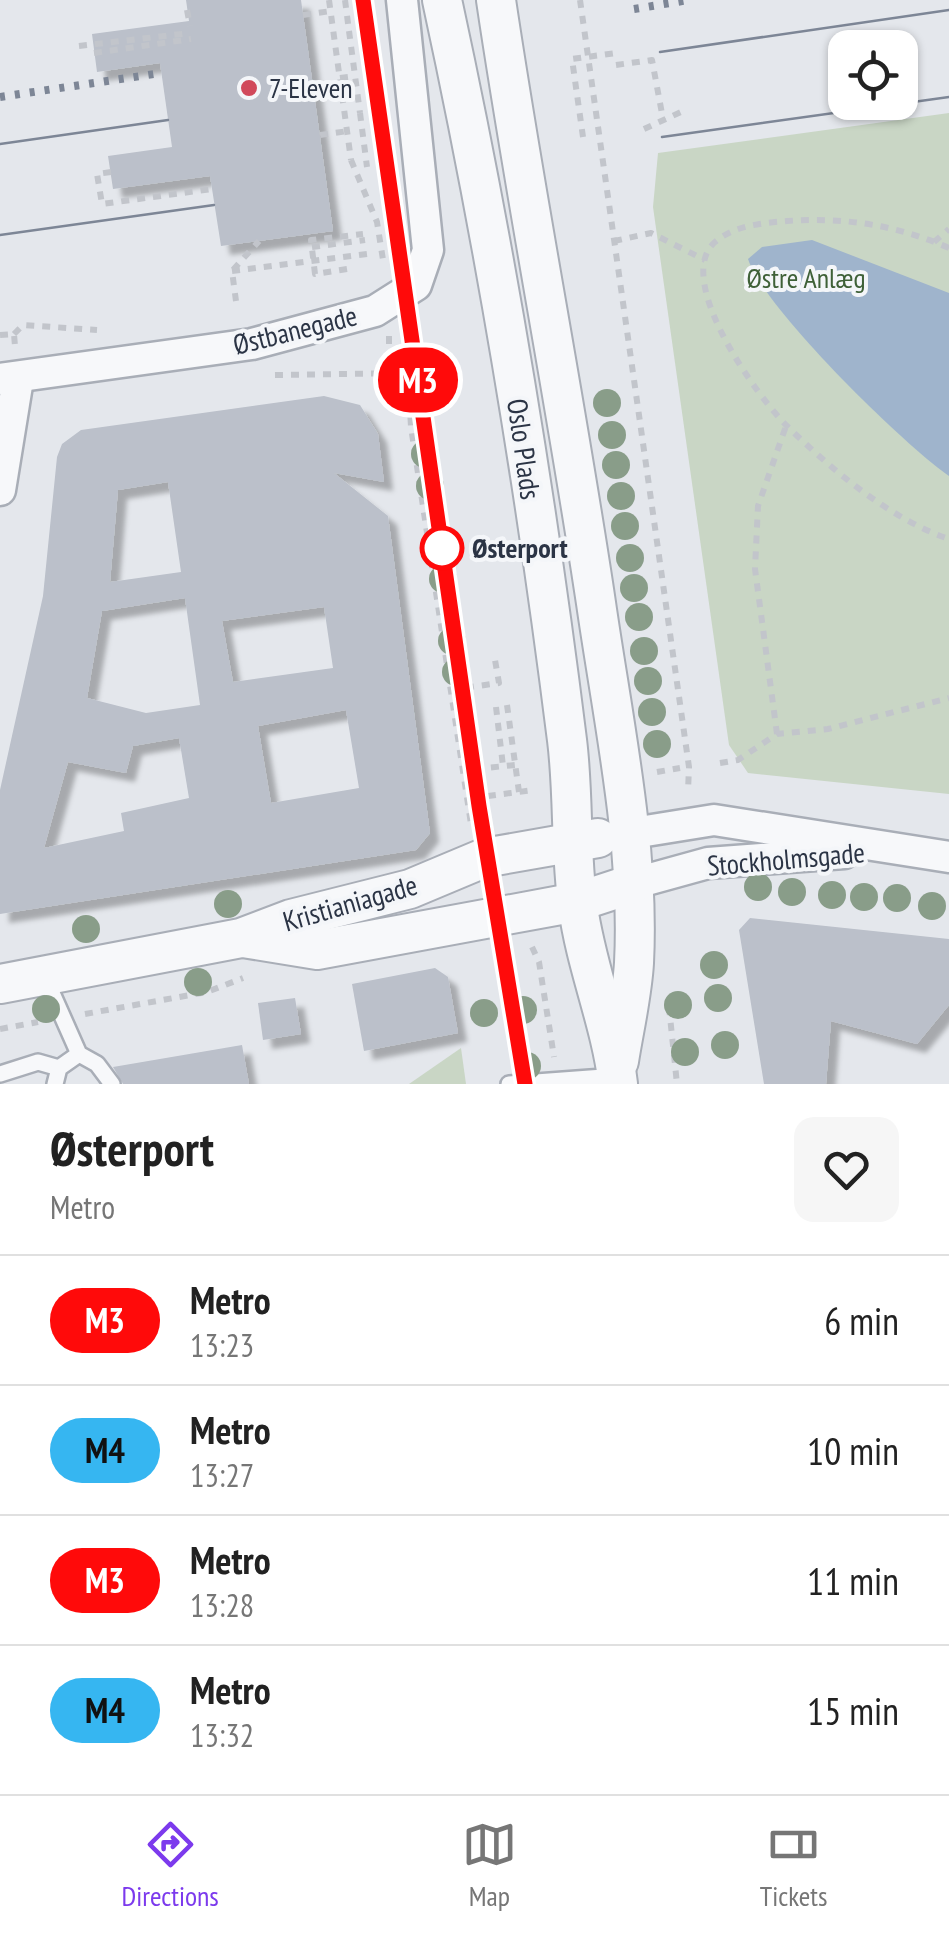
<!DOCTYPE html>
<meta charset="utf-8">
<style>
body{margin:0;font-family:"PT Sans Narrow",sans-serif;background:#f6f6f6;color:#222;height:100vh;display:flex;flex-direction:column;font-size:38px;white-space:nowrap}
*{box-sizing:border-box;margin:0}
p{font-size:32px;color:#767676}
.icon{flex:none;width:55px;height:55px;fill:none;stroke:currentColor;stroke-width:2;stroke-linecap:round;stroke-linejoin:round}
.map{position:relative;height:1084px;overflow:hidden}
.drawer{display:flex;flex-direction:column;background:#fff;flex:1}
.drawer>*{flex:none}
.badge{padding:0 20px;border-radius:32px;font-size:35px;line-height:65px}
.fabs{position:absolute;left:828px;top:30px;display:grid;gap:20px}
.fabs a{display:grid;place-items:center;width:90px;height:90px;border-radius:20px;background:#fff;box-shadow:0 2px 8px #0004;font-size:50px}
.map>.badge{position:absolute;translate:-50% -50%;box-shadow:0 0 0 5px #fff}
.round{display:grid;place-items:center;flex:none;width:105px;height:105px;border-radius:20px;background:#f6f6f6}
.summary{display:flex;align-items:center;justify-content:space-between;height:170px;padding:0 50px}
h1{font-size:48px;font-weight:600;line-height:75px}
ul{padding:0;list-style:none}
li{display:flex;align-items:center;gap:30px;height:130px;padding:0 50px;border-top:2px solid #e0e0e0}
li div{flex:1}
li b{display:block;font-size:38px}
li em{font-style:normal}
li .badge{min-width:110px;font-weight:700;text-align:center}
.menu{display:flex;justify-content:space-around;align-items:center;height:140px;border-top:2px solid #e0e0e0;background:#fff;font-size:28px;color:#767676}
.menu a{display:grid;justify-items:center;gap:5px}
.menu .on{color:#7c3aed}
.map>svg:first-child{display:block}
.green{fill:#c9d6c5}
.water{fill:#9fb4cc}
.building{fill:#bbc0ca;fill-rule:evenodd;filter:url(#shadow)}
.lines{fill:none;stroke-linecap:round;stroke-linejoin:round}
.service-casing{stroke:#a9aeb7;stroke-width:20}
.minor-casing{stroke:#a9aeb7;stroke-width:35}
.tertiary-casing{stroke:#a9aeb7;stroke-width:42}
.path{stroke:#c2c5cb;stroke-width:6;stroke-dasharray:8 8;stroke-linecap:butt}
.service{stroke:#f7f8fa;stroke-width:15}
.minor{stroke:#f7f8fa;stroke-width:30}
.tertiary{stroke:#f7f8fa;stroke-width:38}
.tram{stroke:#7d8696;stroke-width:2.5}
.rail{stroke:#7d8696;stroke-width:8;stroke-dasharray:5 10;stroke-linecap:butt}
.path-bridge{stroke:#c2c5cb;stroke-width:6;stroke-dasharray:8 8;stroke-linecap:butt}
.tree{fill:#899d89}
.line-casing{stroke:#fff;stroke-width:22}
.line{stroke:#ff0a0a;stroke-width:15}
.poi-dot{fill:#d1495b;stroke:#f4f6f9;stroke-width:4}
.stop-dot{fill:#fff;stroke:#ff0a0a;stroke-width:5}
.labels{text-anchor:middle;stroke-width:8;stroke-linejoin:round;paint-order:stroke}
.poi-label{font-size:28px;fill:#2b3445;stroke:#f4f6f9;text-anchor:start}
.park-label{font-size:28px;fill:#3f6138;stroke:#f4f6f9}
.street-label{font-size:28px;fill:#2b3445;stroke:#f4f6f9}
.stop-label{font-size:28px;font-weight:bold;fill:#2b3445;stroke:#f4f6f9;text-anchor:start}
</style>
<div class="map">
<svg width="949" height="1084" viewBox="0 0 949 1084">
<defs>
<filter id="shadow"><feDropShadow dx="9" dy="9" stdDeviation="2.5" flood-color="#0004"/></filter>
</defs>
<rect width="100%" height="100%" fill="#e4e7ec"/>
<g class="green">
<polygon points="949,113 949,794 748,773 729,745 653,207 658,153"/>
<polygon points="461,1048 466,1084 409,1084"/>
</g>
<path class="water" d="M812,240L949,293V476C903,444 764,308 748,259L762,247Z"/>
<g class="building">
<polygon points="186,0 301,0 333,231 221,246 210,176 113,189 108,156 172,147 160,63 97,72 92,34 189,21"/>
<path d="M324,396L360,405L378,434L384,482L334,473L388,516L430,833L416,850L0,914V790L43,596L57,457L62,444L81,430ZM168,482L181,572L110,582L118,490ZM185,598L200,705L146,713L87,698L102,611ZM324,607L333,668L233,682L222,621ZM346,710L359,788L271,803L258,726ZM179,738L189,798L121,813L124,831L44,848L68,762L126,773L133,746Z"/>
<polygon points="750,918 949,939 949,1005 917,1044 831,1021 826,1084 764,1084 739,930"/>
<polygon points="435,968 448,977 458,1033 364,1051 352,984"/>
<polygon points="295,998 301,1034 263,1040 258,1003"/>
<polygon points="242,1045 249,1084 123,1084 113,1067"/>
</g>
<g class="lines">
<defs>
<g id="service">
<polyline points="44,975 79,1054 97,1064 112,1084"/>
<polyline points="0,1074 38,1062 59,1068"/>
<polyline points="55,1084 59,1068 79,1054"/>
<polyline points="509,1084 617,1076"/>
</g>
<g id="minor">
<polyline points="0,379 252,344 375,311 416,285 428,250 402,0"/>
<polyline points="0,490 18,379"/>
<polyline points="627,834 714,820 949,857"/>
<polyline points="632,884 708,863 844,853"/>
</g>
<g id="tertiary">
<path d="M442,0C495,244 536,492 567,740C574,795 570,852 578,907C586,967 611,1024 618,1084"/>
<path d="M496,0C526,202 566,402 596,603C613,721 640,844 634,963C632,996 624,1029 619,1061"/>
<polyline points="243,938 317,950 577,902 632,884"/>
<polyline points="0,984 241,938 291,919 410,889 484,858 598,838"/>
</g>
</defs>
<use href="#service" class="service-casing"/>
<use href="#minor" class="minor-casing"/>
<use href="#tertiary" class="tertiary-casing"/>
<g class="path">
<polyline points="345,0 349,31"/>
<polyline points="580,0 689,767 688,791"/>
<polyline points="187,10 190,26"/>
<polyline points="303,15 331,11"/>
<polyline points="79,46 190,33"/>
<polyline points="94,53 191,39"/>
<polyline points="616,65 652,60 663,119"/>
<polyline points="340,78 355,76"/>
<polyline points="360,113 367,167"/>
<polyline points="644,129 681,112"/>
<polyline points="320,135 348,131"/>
<polyline points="583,137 572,59 616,53"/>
<polyline points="351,160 377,222 384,266"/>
<polyline points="111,172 97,174 102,204 212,189"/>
<polyline points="614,241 651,233 705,260"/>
<polyline points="934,242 949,229"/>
<polyline points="312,247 365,240"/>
<path d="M949,248C896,225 845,217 787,221C763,223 735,225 715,242C672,280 759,399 788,427C832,470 890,519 949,539"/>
<polyline points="347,269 315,274 311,240 363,234"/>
<polyline points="232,271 367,254"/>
<polyline points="236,301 232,271 259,241"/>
<polyline points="415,322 408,373 411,427 471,824"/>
<polyline points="14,334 23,325 97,330"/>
<polyline points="0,335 14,334 15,346"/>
<polyline points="389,336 389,365"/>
<polyline points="275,375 408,373"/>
<polyline points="507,705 519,792"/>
<polyline points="496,707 503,766"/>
<polyline points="777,734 755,569 758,506 786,426"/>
<polyline points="720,763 738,760 777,734 828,729 949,698"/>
<polyline points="475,769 515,765"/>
<polyline points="657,772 680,768"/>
<polyline points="479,797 464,688 499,683 495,660"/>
<polyline points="472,798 534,790"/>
<polyline points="532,947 539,962 554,1057"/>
<polyline points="669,1007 677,1084"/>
<polyline points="85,1014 207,992 243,978"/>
<polyline points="0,1029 38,1022"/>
</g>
<use href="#service" class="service"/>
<use href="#minor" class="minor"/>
<use href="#tertiary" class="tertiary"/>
<g class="tram">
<polyline points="660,52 949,10"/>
<polyline points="662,137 949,97"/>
<polyline points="0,144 168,120"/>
<polyline points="0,235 214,205"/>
</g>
<g class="rail">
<polyline points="634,9 689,0"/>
<polyline points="0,97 161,73"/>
</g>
<g class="path-bridge">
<polyline points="329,0 351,160"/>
<polyline points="349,31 360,113"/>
</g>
</g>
<g class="tree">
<circle cx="607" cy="403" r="14"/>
<circle cx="612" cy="435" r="14"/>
<circle cx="425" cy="454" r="14"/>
<circle cx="616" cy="465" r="14"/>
<circle cx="430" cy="486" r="14"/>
<circle cx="621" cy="496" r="14"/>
<circle cx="625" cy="526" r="14"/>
<circle cx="439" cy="548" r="14"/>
<circle cx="630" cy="558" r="14"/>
<circle cx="443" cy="579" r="14"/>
<circle cx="634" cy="588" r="14"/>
<circle cx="639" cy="617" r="14"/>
<circle cx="452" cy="641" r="14"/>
<circle cx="644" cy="651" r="14"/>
<circle cx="456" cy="672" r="14"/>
<circle cx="648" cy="681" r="14"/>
<circle cx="652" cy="712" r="14"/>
<circle cx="657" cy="744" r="14"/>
<circle cx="758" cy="887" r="14"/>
<circle cx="792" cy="892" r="14"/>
<circle cx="832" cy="895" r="14"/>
<circle cx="864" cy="897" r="14"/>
<circle cx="897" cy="898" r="14"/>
<circle cx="228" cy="904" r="14"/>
<circle cx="932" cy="906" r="14"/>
<circle cx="86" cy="929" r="14"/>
<circle cx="714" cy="965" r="14"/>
<circle cx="198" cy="982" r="14"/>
<circle cx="718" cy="998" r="14"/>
<circle cx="678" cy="1005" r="14"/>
<circle cx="46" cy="1009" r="14"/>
<circle cx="523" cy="1010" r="14"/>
<circle cx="484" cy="1013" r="14"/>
<circle cx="725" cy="1045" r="14"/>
<circle cx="685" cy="1052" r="14"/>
<circle cx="527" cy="1066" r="14"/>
</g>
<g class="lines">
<defs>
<polyline id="line" points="363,0 479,806 525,1084"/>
</defs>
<use href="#line" class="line-casing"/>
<use href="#line" class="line"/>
</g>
<circle class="poi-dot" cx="249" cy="88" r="10"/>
<circle class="stop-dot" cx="442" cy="548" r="20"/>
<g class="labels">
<g class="poi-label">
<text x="269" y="98">7-Eleven</text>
</g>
<g class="park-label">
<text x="806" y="288">Østre Anlæg</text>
</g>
<g class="street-label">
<text transform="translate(295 330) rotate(-14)" y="10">Østbanegade</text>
<text transform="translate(524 449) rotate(82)" y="10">Oslo Plads</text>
<text transform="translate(786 859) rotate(-5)" y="10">Stockholmsgade</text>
<text transform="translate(350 903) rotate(-16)" y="10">Kristianiagade</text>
</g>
<g class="stop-label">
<text x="472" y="558">Østerport</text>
</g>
</g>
</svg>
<div class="fabs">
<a><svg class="icon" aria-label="locate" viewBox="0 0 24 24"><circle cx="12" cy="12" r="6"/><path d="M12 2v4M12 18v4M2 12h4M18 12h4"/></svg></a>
</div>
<b class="badge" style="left:418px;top:380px;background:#ff0a0a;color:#fff">M3</b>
</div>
<section class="drawer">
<div class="summary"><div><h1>Østerport</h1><p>Metro</p></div><a class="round"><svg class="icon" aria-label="heart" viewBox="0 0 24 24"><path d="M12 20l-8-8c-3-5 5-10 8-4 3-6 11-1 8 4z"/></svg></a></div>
<ul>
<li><span class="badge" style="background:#ff0a0a;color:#fff">M3</span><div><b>Metro</b><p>13:23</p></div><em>6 min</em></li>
<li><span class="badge" style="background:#36b6f1;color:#111">M4</span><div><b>Metro</b><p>13:27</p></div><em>10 min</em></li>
<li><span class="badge" style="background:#ff0a0a;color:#fff">M3</span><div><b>Metro</b><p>13:28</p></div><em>11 min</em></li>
<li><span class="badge" style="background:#36b6f1;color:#111">M4</span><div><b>Metro</b><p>13:32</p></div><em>15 min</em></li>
</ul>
</section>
<nav class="menu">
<a class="on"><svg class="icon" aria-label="directions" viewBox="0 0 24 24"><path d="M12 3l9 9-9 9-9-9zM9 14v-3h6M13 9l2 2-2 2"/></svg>Directions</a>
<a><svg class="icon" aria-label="map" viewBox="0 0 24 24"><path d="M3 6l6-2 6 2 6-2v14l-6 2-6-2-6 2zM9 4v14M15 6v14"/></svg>Map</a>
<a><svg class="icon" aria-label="tickets" viewBox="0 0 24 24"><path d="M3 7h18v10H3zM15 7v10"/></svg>Tickets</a>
</nav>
